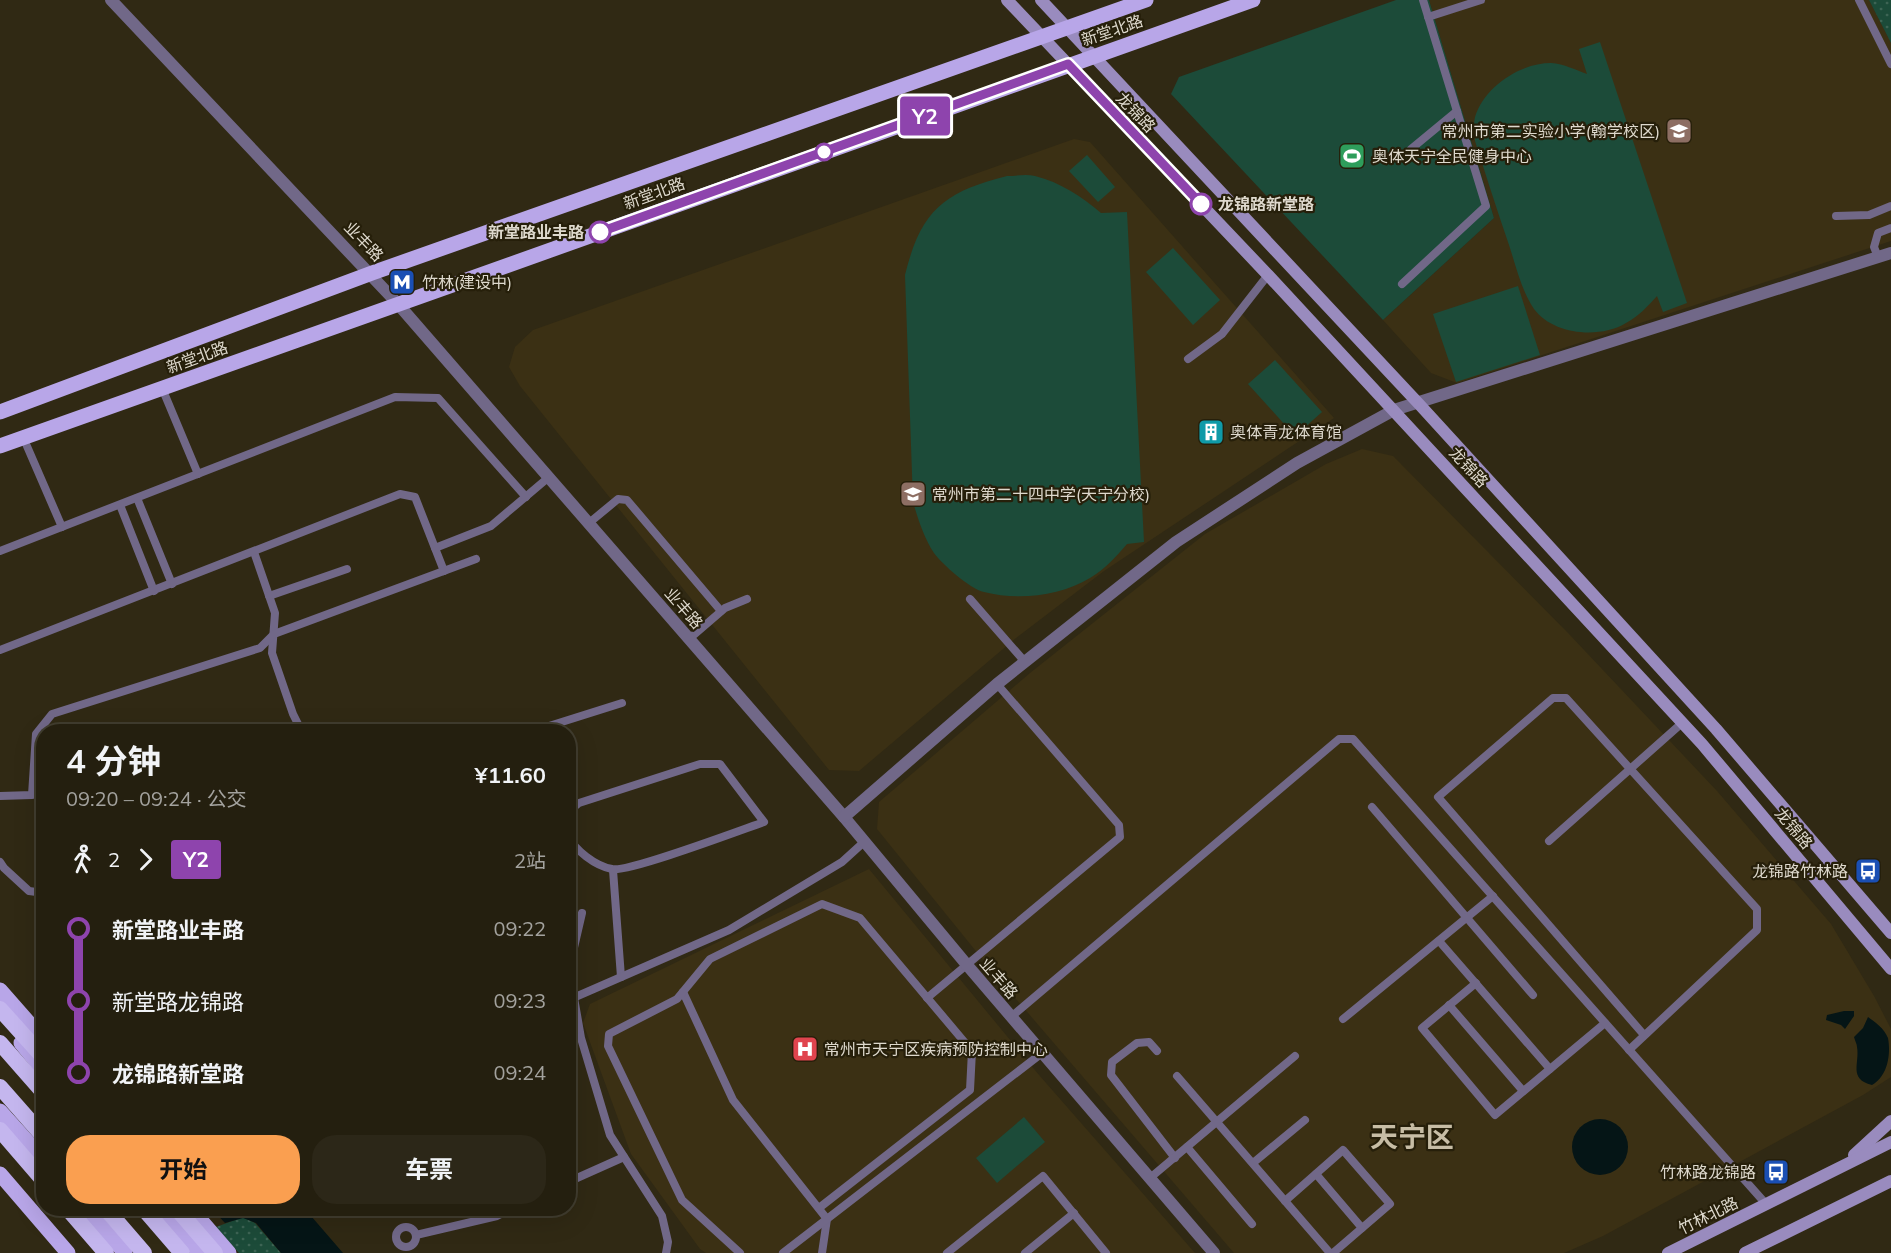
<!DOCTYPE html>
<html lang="zh">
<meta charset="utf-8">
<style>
body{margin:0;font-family:Mulish,"Noto Sans SC",sans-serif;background:#2c2718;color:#f1f3f6;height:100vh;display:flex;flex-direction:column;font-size:22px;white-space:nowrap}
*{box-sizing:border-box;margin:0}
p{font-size:20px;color:#a3a29e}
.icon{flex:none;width:33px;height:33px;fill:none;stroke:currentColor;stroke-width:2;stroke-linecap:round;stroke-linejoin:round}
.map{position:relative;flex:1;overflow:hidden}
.side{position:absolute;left:36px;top:724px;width:540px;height:492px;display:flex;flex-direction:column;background:#241f0f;border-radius:24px;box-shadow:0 6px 24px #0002,0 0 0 2px #413d2f}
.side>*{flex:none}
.badge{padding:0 12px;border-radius:4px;font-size:21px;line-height:39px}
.map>.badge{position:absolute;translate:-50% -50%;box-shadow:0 0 0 3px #fff}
.legs{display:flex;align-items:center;gap:9px;height:66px;padding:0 30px;font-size:20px}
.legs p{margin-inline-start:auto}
.headline{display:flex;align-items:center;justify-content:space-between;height:102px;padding:0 30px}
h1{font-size:33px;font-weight:700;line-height:45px}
.action{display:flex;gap:12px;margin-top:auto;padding:12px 30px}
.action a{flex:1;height:69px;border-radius:24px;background:#fa9f50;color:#111;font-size:24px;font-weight:700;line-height:69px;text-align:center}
.action a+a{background:#2c2718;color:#f1f3f6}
ul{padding:0 30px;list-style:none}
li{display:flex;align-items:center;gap:21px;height:72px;font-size:22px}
li i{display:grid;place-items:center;width:9px;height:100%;margin:0 8px;background:currentColor}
li i::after{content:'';width:15px;height:15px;margin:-8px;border:4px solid;border-radius:50%;background:#241f0f}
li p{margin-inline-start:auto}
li:first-child i{background:linear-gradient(#0000 50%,currentColor 0)}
li:last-child i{background:linear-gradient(currentColor 50%,#0000 0)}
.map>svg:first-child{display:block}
.built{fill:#3b3014}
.grass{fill:#1c4b39}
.park{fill:url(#park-dots)}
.water{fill:#051516}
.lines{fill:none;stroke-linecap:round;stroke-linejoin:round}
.service{stroke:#716888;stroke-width:8}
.minor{stroke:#716888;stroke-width:12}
.secondary{stroke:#998bbe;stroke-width:12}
.primary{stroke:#b8a6e8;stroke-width:15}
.trunk{stroke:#c4b6ee;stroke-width:16}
.line-1-casing{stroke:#fff;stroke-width:14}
.line-1{stroke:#8e44ad;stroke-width:9}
.stop-1-dot{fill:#fff;stroke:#8e44ad;stroke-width:3}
.labels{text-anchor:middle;stroke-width:4.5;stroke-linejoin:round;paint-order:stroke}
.street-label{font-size:16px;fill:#ded9cd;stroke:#261f0a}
.poi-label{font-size:16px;fill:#ded9cd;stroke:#261f0a;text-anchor:start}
.stop-label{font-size:16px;font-weight:bold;fill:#ded9cd;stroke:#261f0a;text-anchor:start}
.town-label{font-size:28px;font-weight:bold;fill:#c7bda5;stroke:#261f0a}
</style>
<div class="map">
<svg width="1891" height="1253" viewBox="0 0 1891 1253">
<defs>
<pattern id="park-dots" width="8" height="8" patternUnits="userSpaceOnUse" patternTransform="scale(1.5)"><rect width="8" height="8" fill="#1c4b39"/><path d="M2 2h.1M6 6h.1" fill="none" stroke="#3d6454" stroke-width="1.8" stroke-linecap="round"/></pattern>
</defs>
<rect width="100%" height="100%" fill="#302914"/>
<g class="built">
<polygon points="1429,0 1869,0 1891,43 1891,241 1457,383 1431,373 1383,320 1494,218"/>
<polygon points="1074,139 1090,142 1334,418 1104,571 1016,638 859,771 829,770 520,386 509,367 515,347 533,330"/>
<polygon points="1362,449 1393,456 1569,634 1717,791 1831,924 1874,996 1891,1029 1891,1077 1863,1095 1603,1236 1564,1253 1234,1253 992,971 877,829 879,802 1030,673 1205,534 1326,464"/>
<polygon points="869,869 1039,1075 1195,1253 706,1253 700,1249 631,1154 583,1023 590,1004"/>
</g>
<g class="grass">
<polygon points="1396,0 1429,0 1494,218 1383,320 1171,94 1179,77"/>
<path d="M1600,42L1687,303L1663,312L1657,296C1648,306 1639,316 1626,323C1600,339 1553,335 1534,309C1521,290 1516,266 1509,245C1497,210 1486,176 1475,141C1475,133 1473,124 1475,117C1484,87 1520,63 1551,63C1564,64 1576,70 1587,74L1579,49Z"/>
<polygon points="1087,155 1115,187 1098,202 1069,171"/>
<path d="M1007,176C1016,176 1026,174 1035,176C1060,182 1082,197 1101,213L1127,212L1144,542L1127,544C1116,557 1105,569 1090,578C1060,596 1018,601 984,592C970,589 942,564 934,553C924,538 918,519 913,502L905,275C921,210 944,192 1007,176Z"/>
<polygon points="1173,248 1220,300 1193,325 1146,272"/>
<polygon points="1518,286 1540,355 1456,382 1433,314"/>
<polygon points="1275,360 1322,412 1295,436 1248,384"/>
<polygon points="1024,1117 1045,1142 997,1183 976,1158"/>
</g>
<g class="park">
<polygon points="1869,0 1891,0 1891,43"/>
<polygon points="243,1217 255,1223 281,1253 239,1253 216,1227"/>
</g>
<g class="water">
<polygon points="1844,1011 1854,1011 1854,1016 1845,1029 1841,1025 1826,1020 1827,1015"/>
<path d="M1868,1017C1875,1022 1884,1028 1888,1038C1891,1054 1888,1076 1872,1085C1848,1079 1860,1063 1857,1047C1857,1044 1855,1041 1854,1037L1863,1028Z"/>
<circle cx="1600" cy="1147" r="28"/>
<polygon points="212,1209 305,1209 343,1253 281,1253 256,1223 243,1218 225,1223"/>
</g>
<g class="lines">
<g class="service">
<polyline points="1859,0 1891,64"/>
<polyline points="1428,17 1481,0"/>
<polyline points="1411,149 1457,111"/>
<polyline points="1836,216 1869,215 1891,206"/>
<polyline points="1878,257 1874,247 1878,233 1891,228"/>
<polyline points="1402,284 1486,206 1423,0"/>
<polyline points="1188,359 1222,334 1268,275"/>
<polyline points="162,388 198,474"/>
<polyline points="23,437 62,527"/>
<polyline points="137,498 172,584"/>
<polyline points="120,505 154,591"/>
<polyline points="589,523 618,499 627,500 721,611"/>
<polyline points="435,548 491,526 549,477"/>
<polyline points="0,551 395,397 438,398 526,497"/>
<polyline points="254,552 275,613 272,653 293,714 302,732"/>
<polyline points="269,596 347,569"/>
<polyline points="970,599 1025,662"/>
<polyline points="689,639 725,608 747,599"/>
<polyline points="0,650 400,494 415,497 444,571"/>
<polyline points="530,732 622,703"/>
<polyline points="0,796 32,795 36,734 52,714 260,648 274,634 476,559"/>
<polyline points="1372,807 1533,995"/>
<path d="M568,812L579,803L700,764H720L764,822C741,830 627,873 612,869C595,866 575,850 568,836"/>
<polyline points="1549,841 1682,723"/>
<polyline points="0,862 4,868 29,891 44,893"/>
<polyline points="613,870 621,977"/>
<polyline points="582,913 569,969 581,1038 610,1135 662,1216 668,1242 666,1253"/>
<polyline points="1439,941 1550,1069"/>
<polyline points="1476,983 1422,1028 1495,1115 1605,1023"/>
<polyline points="683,992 733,1100 827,1219 822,1253"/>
<polyline points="570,996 573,998 729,930 842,862 864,842"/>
<polyline points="927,998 1120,837 1119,825 997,684"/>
<polyline points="1449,1005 1523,1091"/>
<polyline points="1011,1017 1339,739 1353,739 1766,1204"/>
<polyline points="1343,1019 1493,896"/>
<polyline points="568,1032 579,1029"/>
<polyline points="1629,1050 1757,930 1757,909 1566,698 1553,698 1438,797 1644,1035"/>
<polyline points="1157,1051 1149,1042 1137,1043 1112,1062 1111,1075 1175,1158"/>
<polyline points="1177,1076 1330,1253"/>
<polyline points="1187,1147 1252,1224"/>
<polyline points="1253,1163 1305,1120"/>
<polyline points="1316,1174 1362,1228"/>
<polyline points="1150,1178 1295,1056"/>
<polyline points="568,1182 624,1157"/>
<polyline points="1285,1201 1343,1150 1390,1204 1333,1253"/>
<circle cx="406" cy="1237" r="10"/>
<polyline points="416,1235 497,1216 511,1209"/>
<polyline points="740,1253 682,1200 608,1046 609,1034 677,999 710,959 822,904 860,918 972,1051 970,1090 819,1208"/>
<polyline points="783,1253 1042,1053"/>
<polyline points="947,1253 1043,1176 1106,1253"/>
<polyline points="1025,1253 1074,1213"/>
</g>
<g class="minor">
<polyline points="111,0 398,304 844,817 967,965 1214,1253"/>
<polyline points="844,817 997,684 1176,542 1297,463 1394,410 1891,253"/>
</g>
<g class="secondary">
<polyline points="1007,0 1268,275 1702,744 1891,969"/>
<polyline points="1041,0 1419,404 1716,729 1891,933"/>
<polyline points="1854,1155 1891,1121"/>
<polyline points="1668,1253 1891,1142"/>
<polyline points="1745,1253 1891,1181"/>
</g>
<g class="primary">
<polyline points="0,412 372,273 1146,0"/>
<polyline points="0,446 1253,0"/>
<polyline points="0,990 44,1040"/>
<polyline points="21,1043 44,1071"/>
<polyline points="0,1111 44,1160"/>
<polyline points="0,1174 68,1253"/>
<polyline points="86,1209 125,1253"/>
<polyline points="161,1209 200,1253"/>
<polyline points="191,1209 229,1253"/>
</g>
<g class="trunk">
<polyline points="0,1009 44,1058"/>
<polyline points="0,1043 44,1093"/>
<polyline points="0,1087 44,1137"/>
<polyline points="0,1130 44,1181"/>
<polyline points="68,1209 106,1253"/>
<polyline points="106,1209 144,1253"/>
<polyline points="144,1209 182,1253"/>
<polyline points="177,1209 215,1253"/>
</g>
</g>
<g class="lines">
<defs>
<polyline id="line-1" points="600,232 1068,64 1201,204"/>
</defs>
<use href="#line-1" class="line-1-casing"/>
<use href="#line-1" class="line-1"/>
</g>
<defs>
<symbol id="school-square" viewBox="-11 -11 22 22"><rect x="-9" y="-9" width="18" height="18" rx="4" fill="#8d6e63" stroke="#261f0a"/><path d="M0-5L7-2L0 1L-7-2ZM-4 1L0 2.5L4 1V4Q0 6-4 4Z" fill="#fff"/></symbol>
<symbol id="stadium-square" viewBox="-11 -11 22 22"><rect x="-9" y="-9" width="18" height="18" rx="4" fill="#2e9e5b" stroke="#261f0a"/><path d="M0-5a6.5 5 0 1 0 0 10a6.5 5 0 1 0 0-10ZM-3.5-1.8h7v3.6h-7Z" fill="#fff"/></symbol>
<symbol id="metro-square" viewBox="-11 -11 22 22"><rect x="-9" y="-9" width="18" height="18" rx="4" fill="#1a4fb4" stroke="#261f0a"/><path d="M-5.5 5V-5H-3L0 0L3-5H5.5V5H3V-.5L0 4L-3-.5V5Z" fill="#fff"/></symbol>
<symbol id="building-square" viewBox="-11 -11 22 22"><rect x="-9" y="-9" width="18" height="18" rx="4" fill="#0f9aa8" stroke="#261f0a"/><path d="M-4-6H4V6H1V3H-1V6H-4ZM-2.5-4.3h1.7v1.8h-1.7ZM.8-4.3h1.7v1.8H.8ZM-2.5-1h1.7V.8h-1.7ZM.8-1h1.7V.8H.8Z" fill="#fff"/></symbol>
<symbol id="bus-square" viewBox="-11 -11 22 22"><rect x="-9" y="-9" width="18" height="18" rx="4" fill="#1a4fb4" stroke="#261f0a"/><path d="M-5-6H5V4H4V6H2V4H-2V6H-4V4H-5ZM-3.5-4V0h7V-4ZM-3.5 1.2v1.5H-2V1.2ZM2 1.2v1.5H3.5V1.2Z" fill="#fff"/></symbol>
<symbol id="hospital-square" viewBox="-11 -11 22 22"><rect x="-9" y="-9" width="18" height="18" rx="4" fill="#e0444e" stroke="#261f0a"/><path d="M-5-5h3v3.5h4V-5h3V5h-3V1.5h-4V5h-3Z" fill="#fff"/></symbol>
</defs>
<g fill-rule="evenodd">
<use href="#school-square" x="1664" y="116" width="30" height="30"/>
<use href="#stadium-square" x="1337" y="141" width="30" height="30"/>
<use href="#metro-square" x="387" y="267" width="30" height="30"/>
<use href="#building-square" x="1196" y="417" width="30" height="30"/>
<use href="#school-square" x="898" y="479" width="30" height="30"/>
<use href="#bus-square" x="1853" y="856" width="30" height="30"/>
<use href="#hospital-square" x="790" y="1034" width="30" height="30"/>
<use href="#bus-square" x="1761" y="1157" width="30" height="30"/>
</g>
<g class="stop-1-dot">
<circle cx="824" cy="152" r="8"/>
<circle cx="1201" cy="204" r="10"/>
<circle cx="600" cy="232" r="10"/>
</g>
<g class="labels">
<g class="street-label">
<text transform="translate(1112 30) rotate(-19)" y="6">新堂北路</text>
<text transform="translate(1136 112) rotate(46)" y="6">龙锦路</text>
<text transform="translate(654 193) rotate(-20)" y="6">新堂北路</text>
<text transform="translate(364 241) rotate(46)" y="6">业丰路</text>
<text transform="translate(197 357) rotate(-20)" y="6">新堂北路</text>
<text transform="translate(1469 467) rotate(47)" y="6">龙锦路</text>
<text transform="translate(684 608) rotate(49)" y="6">业丰路</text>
<text transform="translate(1794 828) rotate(50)" y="6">龙锦路</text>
<text transform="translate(999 978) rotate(49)" y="6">业丰路</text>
<text transform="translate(1708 1215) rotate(-26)" y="6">竹林北路</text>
</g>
<g class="poi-label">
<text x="1660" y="137" text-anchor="end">常州市第二实验小学(翰学校区)</text>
<text x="1372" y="162">奥体天宁全民健身中心</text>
<text x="422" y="288">竹林(建设中)</text>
<text x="1230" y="438">奥体青龙体育馆</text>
<text x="932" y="500">常州市第二十四中学(天宁分校)</text>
<text x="1848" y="877" text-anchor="end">龙锦路竹林路</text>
<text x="824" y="1055">常州市天宁区疾病预防控制中心</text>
<text x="1756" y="1178" text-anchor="end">竹林路龙锦路</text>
</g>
<g class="stop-label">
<text x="1218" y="210">龙锦路新堂路</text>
<text x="584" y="238" text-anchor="end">新堂路业丰路</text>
</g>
<g class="town-label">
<text x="1412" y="1147">天宁区</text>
</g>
</g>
</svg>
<b class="badge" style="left:925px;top:116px;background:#8e44ad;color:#fff">Y2</b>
<section class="side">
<div class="headline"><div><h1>4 分钟</h1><p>09:20 – 09:24 · 公交</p></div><b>¥11.60</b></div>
<div class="legs"><svg class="icon" aria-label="walk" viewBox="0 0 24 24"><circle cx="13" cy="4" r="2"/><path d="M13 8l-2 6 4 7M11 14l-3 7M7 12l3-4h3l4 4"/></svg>2<svg class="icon" aria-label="forward" viewBox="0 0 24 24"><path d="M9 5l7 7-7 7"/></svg><b class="badge" style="background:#8e44ad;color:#fff">Y2</b><p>2站</p></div>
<ul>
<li><i style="color:#8e44ad"></i><b>新堂路业丰路</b><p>09:22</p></li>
<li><i style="color:#8e44ad"></i><span>新堂路龙锦路</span><p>09:23</p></li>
<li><i style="color:#8e44ad"></i><b>龙锦路新堂路</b><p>09:24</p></li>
</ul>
<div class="action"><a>开始</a><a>车票</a></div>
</section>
</div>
